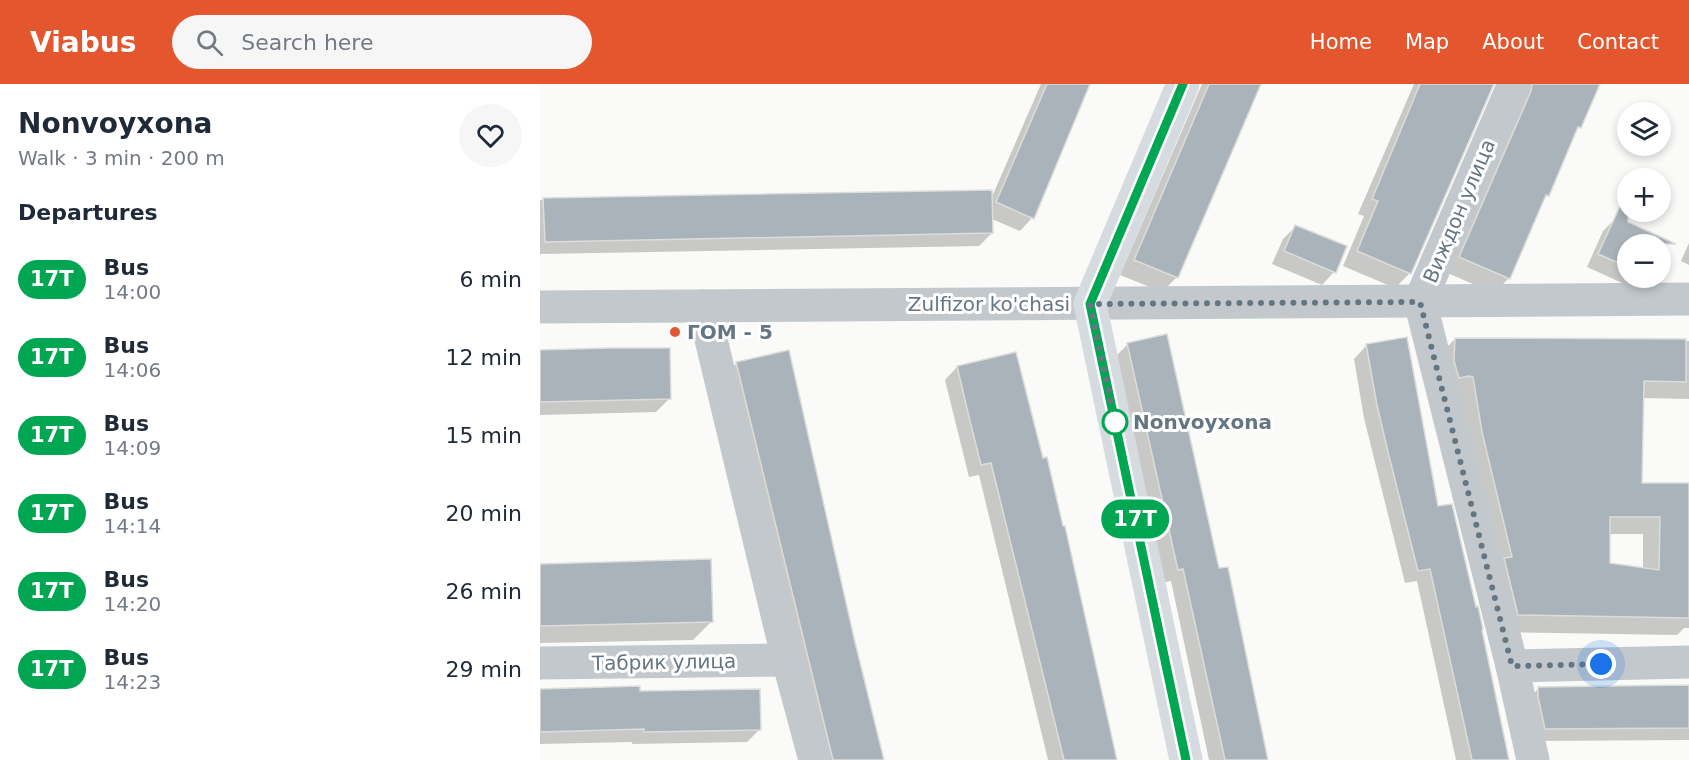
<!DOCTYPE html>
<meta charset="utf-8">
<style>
body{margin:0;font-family:"DejaVu Sans",sans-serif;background:#f6f6f7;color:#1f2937;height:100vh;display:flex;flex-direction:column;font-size:22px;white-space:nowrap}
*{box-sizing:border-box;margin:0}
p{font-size:20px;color:#747a83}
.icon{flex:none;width:33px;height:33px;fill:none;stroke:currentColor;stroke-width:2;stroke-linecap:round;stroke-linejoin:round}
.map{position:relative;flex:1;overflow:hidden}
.panel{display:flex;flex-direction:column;background:#fff;width:540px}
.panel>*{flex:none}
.badge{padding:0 12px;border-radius:20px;font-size:21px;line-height:39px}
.fabs{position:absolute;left:1077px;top:18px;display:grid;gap:12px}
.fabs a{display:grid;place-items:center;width:54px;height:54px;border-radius:50%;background:#fff;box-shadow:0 3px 9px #0003;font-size:30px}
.you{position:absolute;width:30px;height:30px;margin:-15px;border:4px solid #fff;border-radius:50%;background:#1a73e8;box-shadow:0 0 0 9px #1a73e833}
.map>.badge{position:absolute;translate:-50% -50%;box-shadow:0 0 0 3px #fff}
h2{padding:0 18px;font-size:22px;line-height:54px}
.round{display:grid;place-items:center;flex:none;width:63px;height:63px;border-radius:32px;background:#f6f6f7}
.overview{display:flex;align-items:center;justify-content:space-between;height:102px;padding:0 18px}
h1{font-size:28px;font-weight:700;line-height:45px}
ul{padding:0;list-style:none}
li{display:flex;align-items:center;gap:18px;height:78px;padding:0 18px}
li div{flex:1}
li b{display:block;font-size:22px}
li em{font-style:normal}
li .badge{min-width:66px;font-weight:700;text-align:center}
header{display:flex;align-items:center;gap:36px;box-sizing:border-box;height:84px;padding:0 30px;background:#e4572e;color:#fff}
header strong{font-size:28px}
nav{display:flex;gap:33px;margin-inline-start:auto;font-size:21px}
.search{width:420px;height:54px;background:#f6f6f7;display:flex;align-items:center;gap:15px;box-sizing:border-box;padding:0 21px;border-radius:33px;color:#747a83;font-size:22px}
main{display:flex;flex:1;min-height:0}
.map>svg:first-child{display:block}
.shadow{fill:#0003;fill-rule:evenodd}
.building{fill:#aab3b9;stroke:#dcdcda;stroke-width:1.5;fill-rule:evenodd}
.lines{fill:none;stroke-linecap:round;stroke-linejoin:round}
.street{stroke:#c3c8cc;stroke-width:33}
.secondary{stroke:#d6dbdf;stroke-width:33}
.line-casing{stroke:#fff;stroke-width:14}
.line{stroke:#00a651;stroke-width:9}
.walk{stroke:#657683;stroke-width:6;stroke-dasharray:0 10.8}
.poi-dot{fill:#e4572e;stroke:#fff;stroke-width:2}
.stop-dot{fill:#fff;stroke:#00a651;stroke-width:3}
.labels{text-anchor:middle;stroke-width:6;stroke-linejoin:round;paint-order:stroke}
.street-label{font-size:20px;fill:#657683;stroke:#fff}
.poi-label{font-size:20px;font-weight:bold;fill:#657683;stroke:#fff;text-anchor:start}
.stop-label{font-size:20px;font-weight:bold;fill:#657683;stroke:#fff;text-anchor:start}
</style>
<header>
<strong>Viabus</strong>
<div class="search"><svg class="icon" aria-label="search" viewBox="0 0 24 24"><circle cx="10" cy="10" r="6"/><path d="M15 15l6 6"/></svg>Search here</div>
<nav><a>Home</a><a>Map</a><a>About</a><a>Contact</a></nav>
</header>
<main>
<section class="panel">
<div class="overview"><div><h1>Nonvoyxona</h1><p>Walk · 3 min · 200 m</p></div><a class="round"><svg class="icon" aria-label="heart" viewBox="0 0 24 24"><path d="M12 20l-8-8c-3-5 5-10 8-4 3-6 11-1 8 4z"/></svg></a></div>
<h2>Departures</h2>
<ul>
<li><span class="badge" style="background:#00a651;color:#fff">17T</span><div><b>Bus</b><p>14:00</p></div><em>6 min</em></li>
<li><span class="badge" style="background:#00a651;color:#fff">17T</span><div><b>Bus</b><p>14:06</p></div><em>12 min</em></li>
<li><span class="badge" style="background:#00a651;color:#fff">17T</span><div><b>Bus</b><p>14:09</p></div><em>15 min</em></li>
<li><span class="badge" style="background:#00a651;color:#fff">17T</span><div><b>Bus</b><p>14:14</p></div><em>20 min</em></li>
<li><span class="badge" style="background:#00a651;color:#fff">17T</span><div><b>Bus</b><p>14:20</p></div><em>26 min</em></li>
<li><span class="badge" style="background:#00a651;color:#fff">17T</span><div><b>Bus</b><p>14:23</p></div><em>29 min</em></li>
</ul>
</section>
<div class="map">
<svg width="1149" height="676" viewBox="0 0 1149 676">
<rect width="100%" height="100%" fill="#fafaf8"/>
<g class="shadow">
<polygon points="501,0 549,0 492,134 480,147 452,135 452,149 439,162 0,170 0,116 451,108 451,115"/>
<polygon points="662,0 720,0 637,193 622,208 580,191"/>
<polygon points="874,0 952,0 870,189 855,204 803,182 824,132 818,130"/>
<polygon points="969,0 1058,0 1007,112 1002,117 969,194 954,209 905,188"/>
<polygon points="1076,134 1120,155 1117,160 1088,160 1088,194 1100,194 1091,203 1047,183 1063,147"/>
<polygon points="756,142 794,188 782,201 732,180 743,155"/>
<polygon points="1149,159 1149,181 1141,177"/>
<path d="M915,255L1149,257V315L1102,314L1101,400L1149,401V544H1144L1137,551L962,548L898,272ZM1069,450H1103V485L1069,480Z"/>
<polygon points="588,260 727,676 669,676 631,497 625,498 575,273"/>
<polygon points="826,262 897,423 968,676 916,676 877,497 865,499 824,334 814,275"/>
<polygon points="0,267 129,315 116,328 0,331"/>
<polygon points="197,279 342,676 279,676 184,292"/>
<polygon points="417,283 576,676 508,676 439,391 429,393 405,296"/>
<polygon points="0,481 171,538 153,556 0,559"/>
<polygon points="1149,602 1149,656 993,657 986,618 998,605"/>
<polygon points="0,607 98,609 220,645 207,658 92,660 92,658 0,660"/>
</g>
<g class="building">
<polygon points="507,0 550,0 494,135 456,118"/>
<polygon points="669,0 721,0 638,194 594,176"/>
<polygon points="880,0 954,0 871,190 817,167 838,117 832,115"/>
<polygon points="992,0 1060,0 1041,44 1038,43 1009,112 1006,111 970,195 919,173 991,7"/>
<polygon points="1088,105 1088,138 1136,160 1088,160 1088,183 1058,170"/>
<polygon points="452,106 453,149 5,158 3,114"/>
<polygon points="755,141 807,162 796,189 744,167"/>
<polygon points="627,250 679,484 688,483 728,676 685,676 643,485 638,486 587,259"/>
<polygon points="867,253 898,422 912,420 936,523 938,522 943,545 942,546 969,676 932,676 890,485 878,487 848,368 837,321 826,260"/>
<path d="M915,254L1146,255V298L1104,297L1102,399H1149V534L978,531L964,474L972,473L942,348L933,293L929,292L919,294L914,277ZM1070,433H1120L1119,486L1070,479Z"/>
<polygon points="69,264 130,264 131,315 0,318 0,266"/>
<polygon points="249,266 314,554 344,676 293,676 196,278"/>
<polygon points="476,268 503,374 507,373 523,442 525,442 577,676 524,676 451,379 441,381 429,333 417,282"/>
<polygon points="171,475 173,538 0,542 0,480"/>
<polygon points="1149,601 1149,644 1005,645 998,613 998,603"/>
<polygon points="100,602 100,607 220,605 221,646 104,648 104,645 0,648 0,605"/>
</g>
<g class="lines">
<g class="street">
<polyline points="974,0 880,217 972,582 993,676"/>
<polyline points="163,222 248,576 275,676"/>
<polyline points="0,223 1149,215"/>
<polyline points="0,579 248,576"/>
<polyline points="972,582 1149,578"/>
</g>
<polyline class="secondary" points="643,0 550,220 646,676"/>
</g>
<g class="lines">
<defs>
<polyline id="line" points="643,0 550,220 646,676"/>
</defs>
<use href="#line" class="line-casing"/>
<use href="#line" class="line"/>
<polyline class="walk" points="575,338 550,220 880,218 972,582 1061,580"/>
</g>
<circle class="poi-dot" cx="135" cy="248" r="6"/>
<circle class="stop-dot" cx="575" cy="338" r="12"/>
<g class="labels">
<g class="street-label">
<text transform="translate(919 127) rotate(-67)" y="7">Виждон улица</text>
<text x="449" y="227">Zulfizor ko'chasi</text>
<text transform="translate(124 578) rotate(-1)" y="7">Табрик улица</text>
</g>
<g class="poi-label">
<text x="147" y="255">ГОМ - 5</text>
</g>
<g class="stop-label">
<text x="593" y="345">Nonvoyxona</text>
</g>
</g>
</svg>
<div class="fabs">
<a><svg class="icon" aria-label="layers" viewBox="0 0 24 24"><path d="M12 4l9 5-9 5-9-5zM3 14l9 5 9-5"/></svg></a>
<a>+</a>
<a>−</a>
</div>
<div class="you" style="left:1061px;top:580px"></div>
<b class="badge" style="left:595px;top:435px;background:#00a651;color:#fff">17T</b>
</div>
</main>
